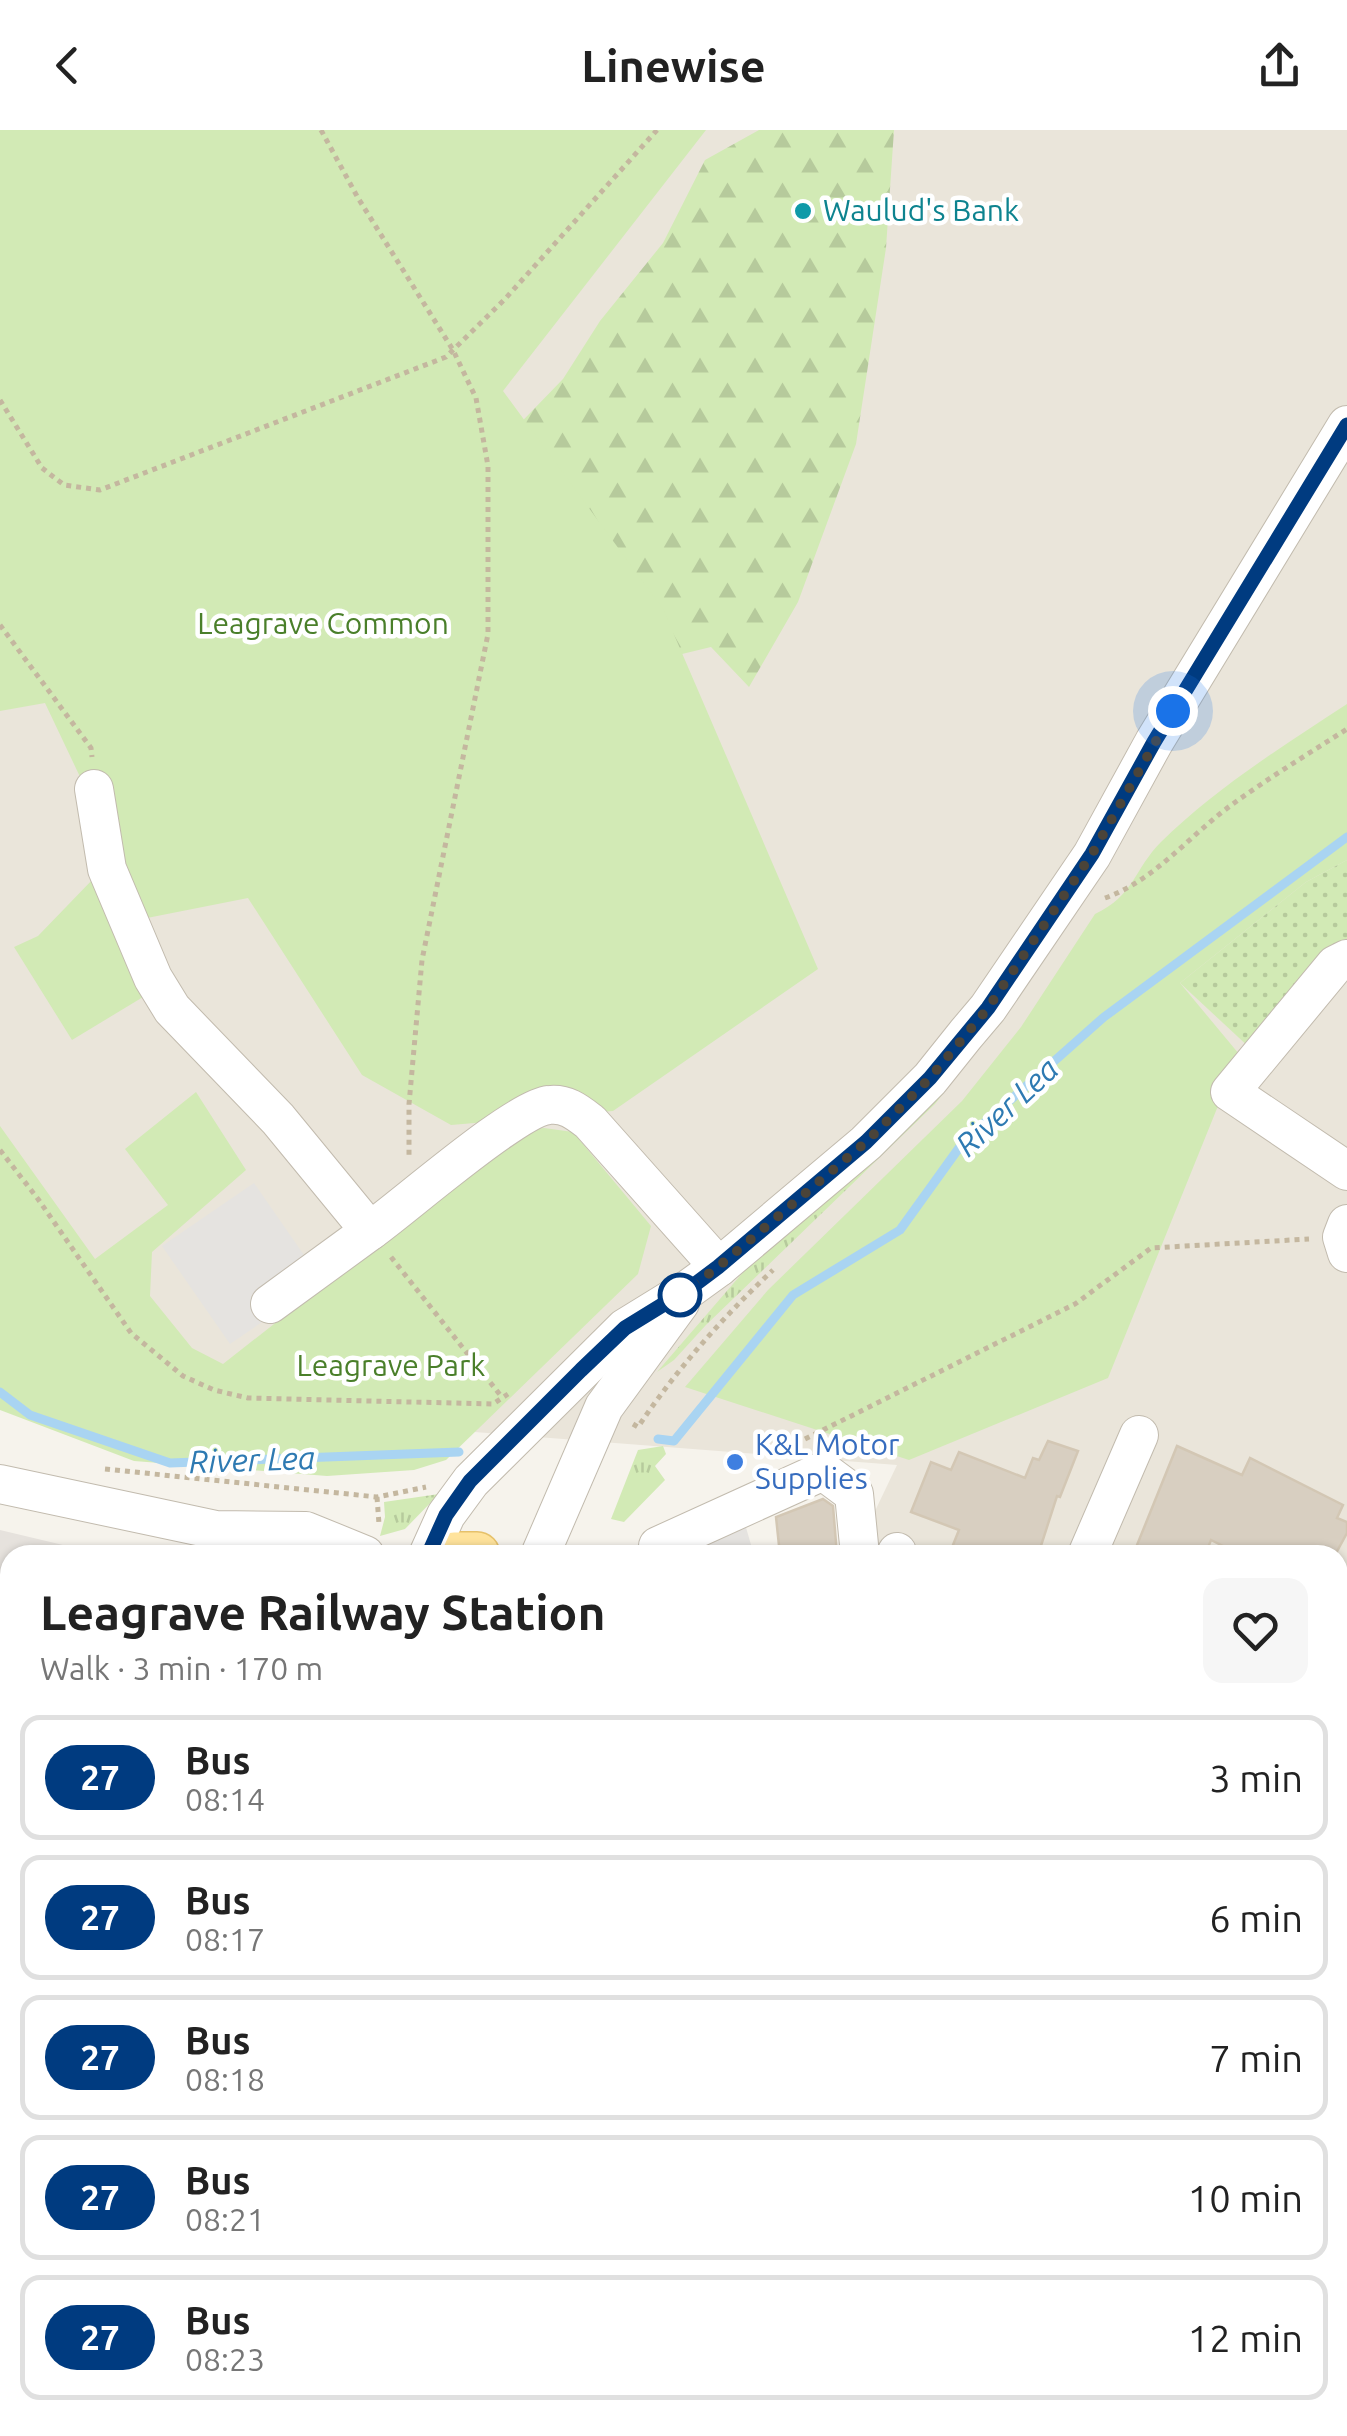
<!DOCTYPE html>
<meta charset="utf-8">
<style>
body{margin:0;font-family:Ubuntu,sans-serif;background:#f6f6f6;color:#222;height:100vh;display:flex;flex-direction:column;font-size:38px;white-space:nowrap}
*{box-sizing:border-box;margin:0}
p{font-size:32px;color:#767676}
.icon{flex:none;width:55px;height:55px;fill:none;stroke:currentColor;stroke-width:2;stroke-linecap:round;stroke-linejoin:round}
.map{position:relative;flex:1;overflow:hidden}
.drawer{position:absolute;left:0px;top:1415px;width:1348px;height:892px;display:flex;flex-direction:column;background:#fff;border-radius:30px 30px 0 0;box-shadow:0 2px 8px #0004}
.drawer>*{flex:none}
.badge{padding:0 20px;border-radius:32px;font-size:35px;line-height:65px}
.you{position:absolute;width:50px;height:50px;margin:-25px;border:8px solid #fff;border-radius:50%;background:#1a73e8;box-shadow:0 0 0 15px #1a73e833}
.map>.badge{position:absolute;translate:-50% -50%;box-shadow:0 0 0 5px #fff}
.round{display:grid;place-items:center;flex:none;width:105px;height:105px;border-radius:20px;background:#f6f6f6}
.headline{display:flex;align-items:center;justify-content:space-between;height:170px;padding:0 40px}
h1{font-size:48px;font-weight:700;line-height:75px}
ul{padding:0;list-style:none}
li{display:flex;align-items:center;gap:30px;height:125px;margin:0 20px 15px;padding:0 20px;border:5px solid #e0e0e0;border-radius:20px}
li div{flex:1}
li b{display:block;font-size:38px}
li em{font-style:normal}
li .badge{min-width:110px;font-weight:700;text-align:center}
header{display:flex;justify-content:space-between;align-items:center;height:130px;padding:0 40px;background:#fff;font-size:45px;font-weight:700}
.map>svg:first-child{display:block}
.residential{fill:#eae5da}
.industrial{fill:#e6e2dd}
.grass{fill:url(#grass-tufts)}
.forest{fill:url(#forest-firs)}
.park{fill:#d2eab5}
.garden{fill:url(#garden-dots)}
.parking{fill:#e5e3e0}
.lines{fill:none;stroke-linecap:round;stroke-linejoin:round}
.stream{stroke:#a9d4f2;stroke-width:9}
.building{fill:#d8cfc1;stroke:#d3c7b4;stroke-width:2.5}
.minor-casing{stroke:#c2bbae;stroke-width:40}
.major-casing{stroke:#e6c16a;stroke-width:48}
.path{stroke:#c4b79f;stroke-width:5;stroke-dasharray:5 5;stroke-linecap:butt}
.minor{stroke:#fff;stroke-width:38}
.major{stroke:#ffe39c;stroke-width:45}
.rail-casing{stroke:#9a9a9a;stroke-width:11}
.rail{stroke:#fff;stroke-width:8;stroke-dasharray:22;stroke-linecap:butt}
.line-casing{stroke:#fff;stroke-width:22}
.line{stroke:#003b80;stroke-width:15}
.walk{stroke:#4b4439;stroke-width:10;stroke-dasharray:0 18}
.culture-dot{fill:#0f9aa8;stroke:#fff;stroke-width:4}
.stop-dot{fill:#fff;stroke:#003b80;stroke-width:5}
.shop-dot{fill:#3f7fe0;stroke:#fff;stroke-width:4}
.labels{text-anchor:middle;stroke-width:9;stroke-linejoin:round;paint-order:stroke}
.culture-label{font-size:30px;fill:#0d838f;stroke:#fff;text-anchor:start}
.park-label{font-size:30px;fill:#4a7f2a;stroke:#fff}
.shop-label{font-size:30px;fill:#366cbe;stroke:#fff;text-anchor:start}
.water-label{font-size:32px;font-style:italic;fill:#2e7ab2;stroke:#fff}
</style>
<header><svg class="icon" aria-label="back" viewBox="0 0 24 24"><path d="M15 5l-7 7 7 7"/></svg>Linewise<svg class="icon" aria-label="share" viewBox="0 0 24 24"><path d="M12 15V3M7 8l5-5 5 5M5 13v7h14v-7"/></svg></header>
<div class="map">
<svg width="1347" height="2306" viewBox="0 0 1347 2306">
<defs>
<pattern id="grass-tufts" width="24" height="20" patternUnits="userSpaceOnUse" patternTransform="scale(2.5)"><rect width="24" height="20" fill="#d2eab5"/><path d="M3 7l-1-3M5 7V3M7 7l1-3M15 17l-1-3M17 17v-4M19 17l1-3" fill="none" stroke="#b6ca9c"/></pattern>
<pattern id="forest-firs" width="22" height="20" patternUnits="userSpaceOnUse" patternTransform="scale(2.5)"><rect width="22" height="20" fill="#d2eab5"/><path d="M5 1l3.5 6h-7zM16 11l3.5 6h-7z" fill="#b6ca9c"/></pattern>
<pattern id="garden-dots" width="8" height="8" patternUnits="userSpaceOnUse" patternTransform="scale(2.5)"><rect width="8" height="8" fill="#d2eab5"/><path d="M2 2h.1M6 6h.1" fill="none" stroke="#b6ca9c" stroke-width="1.8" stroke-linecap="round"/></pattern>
</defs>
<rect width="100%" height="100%" fill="#f6f3ec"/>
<g class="residential">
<polygon points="0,0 1347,0 1347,2306 1182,2306 1169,2298 1338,2298 1338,1425 854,1425 897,1335 0,1265"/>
<polygon points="0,2004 10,2011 10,2298 29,2298 24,2306 0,2306"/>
<polygon points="130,2298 375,2298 388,2306 125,2306"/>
</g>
<polygon class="industrial" points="0,1400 105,1425 10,1425 10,1709 0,1702"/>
<g class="grass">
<polygon points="1005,884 935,974 706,1195 674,1230 657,1242 745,1140 807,1085"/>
<polygon points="663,1316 666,1324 655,1336 665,1350 624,1392 611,1389 638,1320"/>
<polygon points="439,1364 405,1399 380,1406 385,1387 384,1372"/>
</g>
<polygon class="forest" points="759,0 894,0 886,118 856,314 798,472 749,557 711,517 649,532 498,316 563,249 600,191 663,113 705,30"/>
<g class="park">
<polygon points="0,0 706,0 503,261 663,479 818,839 613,981 451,995 362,945 248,768 147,788 45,573 0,581"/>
<path d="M1347,574V730L1306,752L1180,853L1239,924L1108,1248L909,1330L685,1257L768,1160L962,971L1021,897L1095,784C1134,766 1134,739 1161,712C1216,658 1283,616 1347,574Z"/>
<polygon points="95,747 148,864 72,910 14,817 38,806"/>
<polygon points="196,962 246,1040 152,1122 150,1166 192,1218 223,1234 520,1001 544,998 573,1002 651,1096 638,1144 446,1330 414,1340 327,1346 134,1331 0,1280 0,996 95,1129 168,1075 125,1019"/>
</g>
<polygon class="garden" points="1347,730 1347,818 1251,919 1180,853 1306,752"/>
<g class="parking">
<polygon points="254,1053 322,1151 230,1214 162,1116"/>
<polygon points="738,1370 754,1425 615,1425"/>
<polygon points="375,2298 475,2298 488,2306 388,2306"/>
<polygon points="945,2298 1050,2298 1058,2306 956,2306"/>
</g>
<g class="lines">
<g class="stream">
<polyline points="0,1262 30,1285 170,1333 459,1322"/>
<polyline points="658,1309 674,1311 793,1165 900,1100 964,1011 1104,887 1347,707"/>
</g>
</g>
<g class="building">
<polygon points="1048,1311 1078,1321 1060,1367 1057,1366 1038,1425 949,1425 959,1400 911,1382 931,1332 951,1340 959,1322 1025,1348 1033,1328 1039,1330"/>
<polygon points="1177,1316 1242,1345 1250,1328 1343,1375 1337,1388 1347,1392 1347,1403 1335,1425 1241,1425 1211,1410 1205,1425 1133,1425"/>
<polygon points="823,1369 833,1376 837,1425 780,1425 776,1387"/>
</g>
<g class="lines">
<defs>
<g id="minor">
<path d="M94,659L107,739L153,848L172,879L278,989L370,1101C404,1077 516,978 549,975C566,973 577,982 590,992L719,1137"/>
<polyline points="1347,829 1335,835 1230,962 1347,1041"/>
<polyline points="1347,1094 1342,1107 1347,1123"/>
<polyline points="270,1174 370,1101"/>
<polyline points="0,1354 216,1400 306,1401 365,1425"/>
<polyline points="897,1422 898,1425"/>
<polyline points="428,1425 446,1385 471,1351 625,1198 690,1158 719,1137 866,1013 930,949 966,904 988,878 1092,725 1154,612 1347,295"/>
<polyline points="540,1425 604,1277 680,1173"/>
<polyline points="660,1425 658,1416 823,1341 854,1364 860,1425"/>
<polyline points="1087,1425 1139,1305"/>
<polyline points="1338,1491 1347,1496"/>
<polyline points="1338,2174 1347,2180"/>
<polyline points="1338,2282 1347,2268"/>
<polyline points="524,2298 531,2306"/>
<polyline points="1098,2298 1110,2306"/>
<polyline points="66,2306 71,2298"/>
</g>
<g id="major">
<polyline points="454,1425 477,1425"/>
<polyline points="1338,1781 1347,1786"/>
<polyline points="0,1957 10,1964"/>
</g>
</defs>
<use href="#minor" class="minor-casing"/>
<use href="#major" class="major-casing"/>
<g class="path">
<polyline points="321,0 358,68 453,220 476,268 488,336 488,504 422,830 409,974 409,1027"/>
<polyline points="0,270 42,338 64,355 100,360 446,227 505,169 657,0"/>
<polyline points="0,495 91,618 92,627"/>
<path d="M1105,768C1155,750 1188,707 1230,676C1267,649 1308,624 1347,599"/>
<polyline points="0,1020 38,1069 131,1203 183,1246 214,1260 248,1268 493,1274 508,1264"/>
<polyline points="391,1127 501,1266"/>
<path d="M633,1294L638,1297C677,1239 722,1188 773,1140"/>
<polyline points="805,1309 1075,1174 1151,1118 1309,1109"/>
<polyline points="105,1339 377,1367 426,1357"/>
<polyline points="377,1367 379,1394"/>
</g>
<use href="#minor" class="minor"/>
<use href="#major" class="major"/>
<defs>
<g id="rail">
<polyline points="0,1785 10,1792"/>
<polyline points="0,1806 10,1812"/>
<polyline points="0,1833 10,1840"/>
<polyline points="0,1853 10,1860"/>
<polyline points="669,2298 681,2306"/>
<polyline points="694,2298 707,2306"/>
<polyline points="768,2298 780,2306"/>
<polyline points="794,2298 807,2306"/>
</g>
</defs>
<use href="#rail" class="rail-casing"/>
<use href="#rail" class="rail"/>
</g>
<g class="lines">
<defs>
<polyline id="line" points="428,1425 446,1385 470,1351 581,1240 625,1198 690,1158 718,1137 866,1012 930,948 988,878 1092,724 1154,612 1347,295"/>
</defs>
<use href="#line" class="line-casing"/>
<use href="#line" class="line"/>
<polyline class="walk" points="680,1165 718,1137 866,1012 930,948 988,878 1092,724 1173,581"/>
</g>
<circle class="culture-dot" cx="803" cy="81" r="10"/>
<circle class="stop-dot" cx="680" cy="1165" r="20"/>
<circle class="shop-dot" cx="735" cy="1332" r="10"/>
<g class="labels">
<g class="culture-label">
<text x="823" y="91">Waulud's Bank</text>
</g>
<g class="park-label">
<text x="323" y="504">Leagrave Common</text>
<text x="391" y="1246">Leagrave Park</text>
</g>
<g class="shop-label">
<text x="755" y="1325">K&amp;L Motor<tspan x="755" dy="34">Supplies</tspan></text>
</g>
<g class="water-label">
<text transform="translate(1007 977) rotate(-43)" y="11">River Lea</text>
<text transform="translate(252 1330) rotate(-2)" y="11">River Lea</text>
</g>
</g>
</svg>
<div class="you" style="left:1173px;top:581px"></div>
<section class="drawer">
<div class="headline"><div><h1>Leagrave Railway Station</h1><p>Walk · 3 min · 170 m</p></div><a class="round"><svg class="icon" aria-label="heart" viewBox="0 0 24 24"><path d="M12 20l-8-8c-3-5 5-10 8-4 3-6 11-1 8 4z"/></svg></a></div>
<ul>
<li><span class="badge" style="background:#003b80;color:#fff">27</span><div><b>Bus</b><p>08:14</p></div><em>3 min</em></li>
<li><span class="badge" style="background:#003b80;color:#fff">27</span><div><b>Bus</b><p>08:17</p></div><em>6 min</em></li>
<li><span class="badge" style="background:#003b80;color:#fff">27</span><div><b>Bus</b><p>08:18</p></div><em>7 min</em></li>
<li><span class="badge" style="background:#003b80;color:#fff">27</span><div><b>Bus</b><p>08:21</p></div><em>10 min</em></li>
<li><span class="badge" style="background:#003b80;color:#fff">27</span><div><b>Bus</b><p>08:23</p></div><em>12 min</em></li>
</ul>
</section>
</div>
